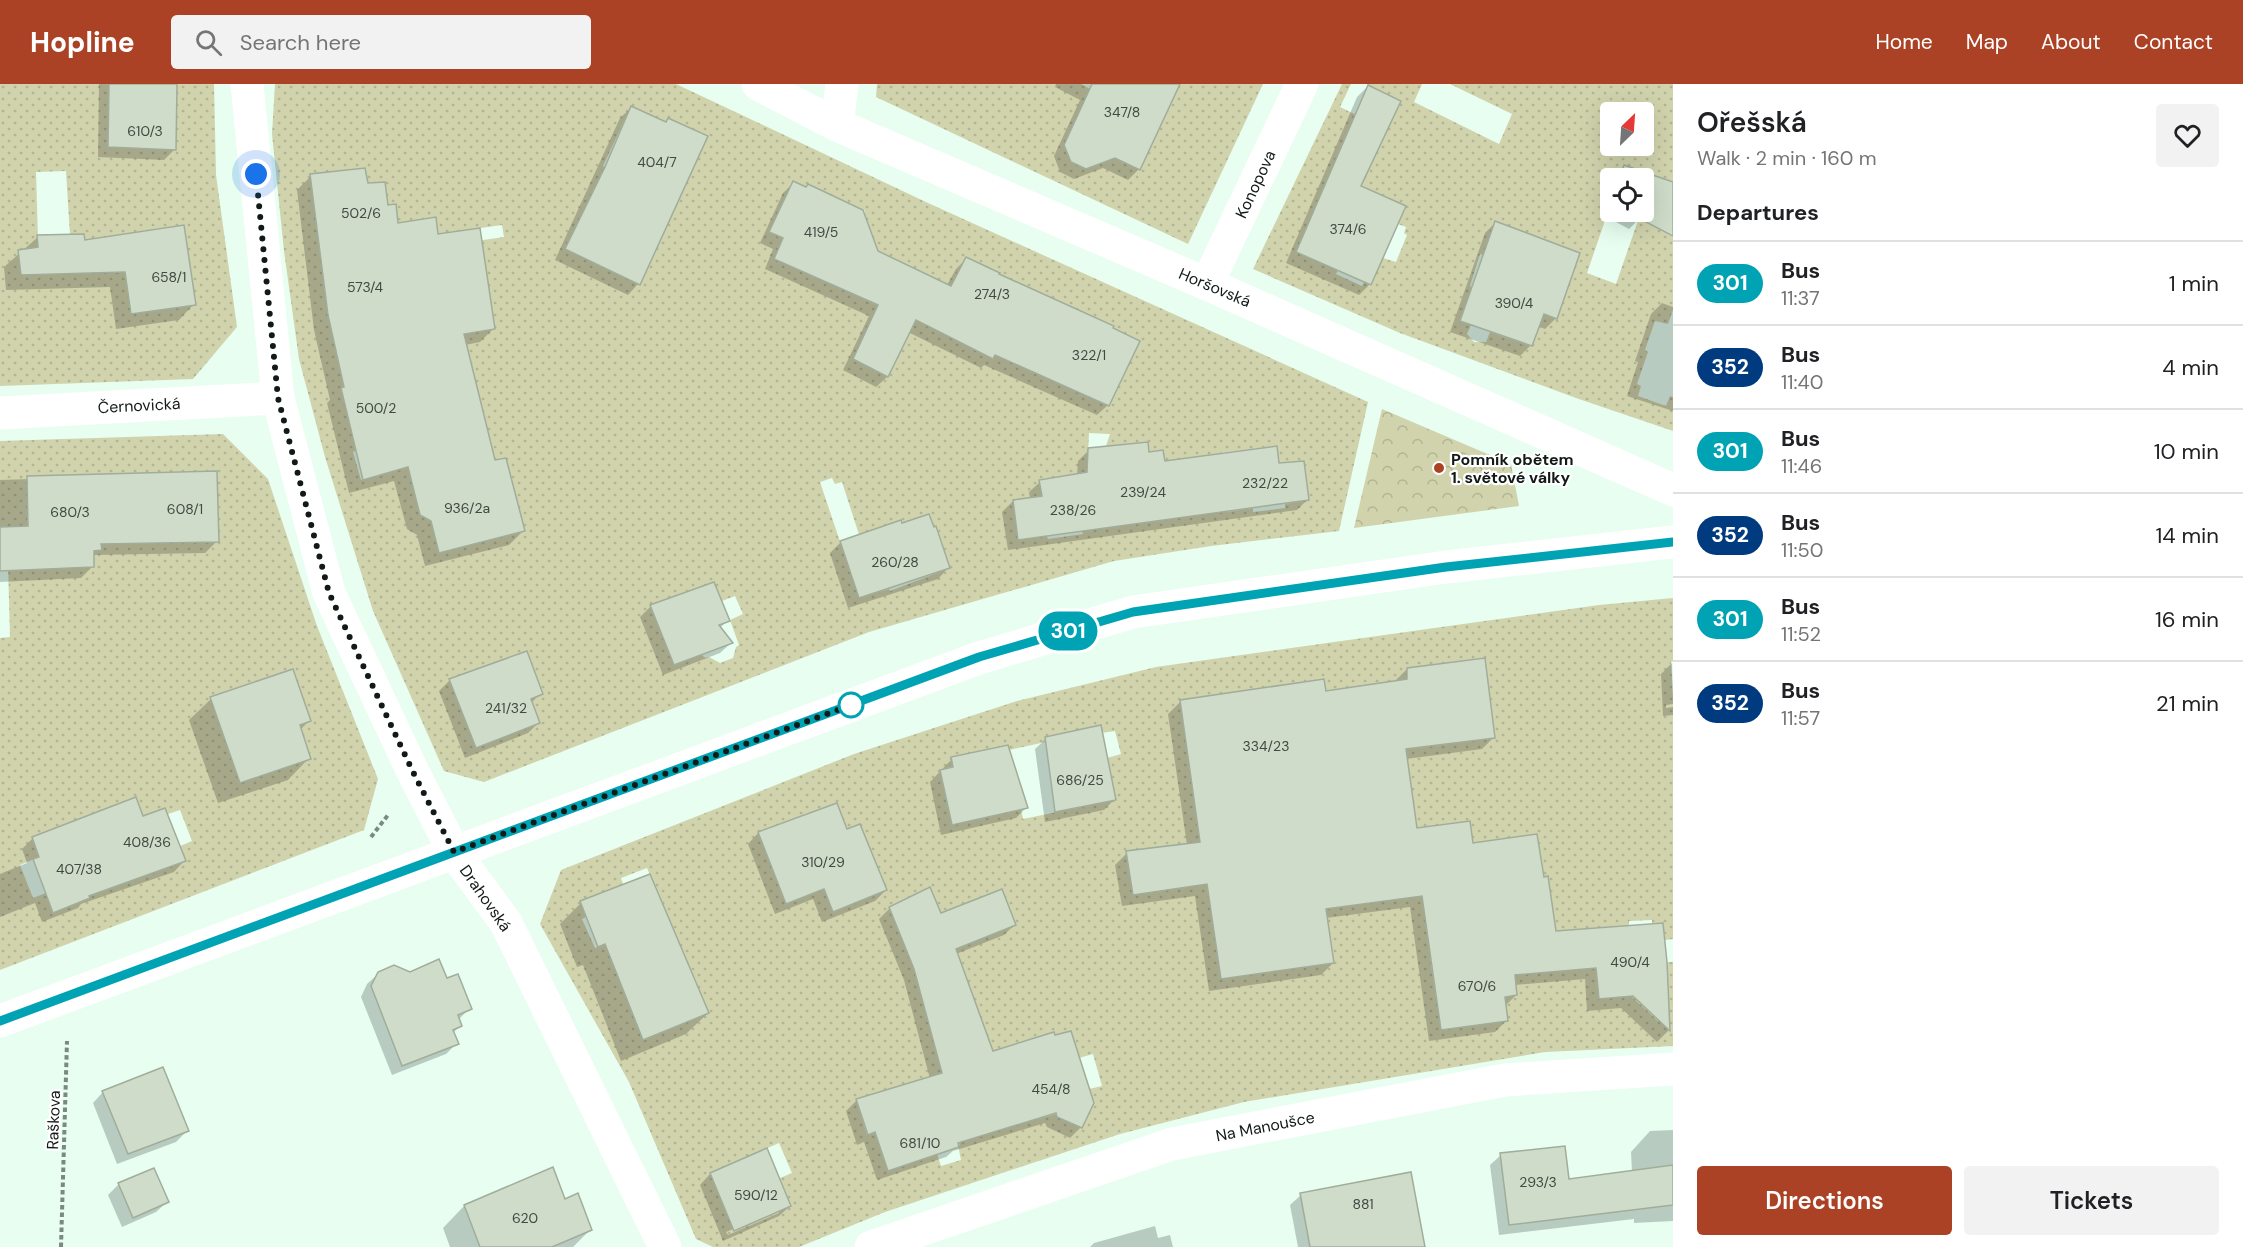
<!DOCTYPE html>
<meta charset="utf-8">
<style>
body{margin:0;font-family:"DM Sans",sans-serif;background:#f2f2f2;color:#202124;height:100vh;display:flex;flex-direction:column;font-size:22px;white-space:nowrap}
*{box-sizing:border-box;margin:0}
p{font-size:20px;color:#757577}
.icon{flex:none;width:33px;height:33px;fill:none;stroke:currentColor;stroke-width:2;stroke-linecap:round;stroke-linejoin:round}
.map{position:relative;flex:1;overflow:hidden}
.details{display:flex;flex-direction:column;background:#fff;width:570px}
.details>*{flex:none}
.badge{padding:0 12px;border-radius:20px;font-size:21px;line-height:39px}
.needle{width:39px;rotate:25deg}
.buttons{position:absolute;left:1600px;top:18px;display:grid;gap:12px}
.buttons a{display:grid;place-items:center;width:54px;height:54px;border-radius:6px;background:#fff;box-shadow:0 6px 24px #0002;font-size:30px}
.you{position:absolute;width:30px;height:30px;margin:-15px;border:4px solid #fff;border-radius:50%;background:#1a73e8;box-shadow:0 0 0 9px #1a73e833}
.map>.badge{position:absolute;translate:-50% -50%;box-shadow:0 0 0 3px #fff}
h2{padding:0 24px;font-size:22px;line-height:54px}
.round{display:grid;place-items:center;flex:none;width:63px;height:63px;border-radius:6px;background:#f2f2f2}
.headline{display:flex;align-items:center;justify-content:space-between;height:102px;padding:0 24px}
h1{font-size:28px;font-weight:600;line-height:45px}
.action{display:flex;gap:12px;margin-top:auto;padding:12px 24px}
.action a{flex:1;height:69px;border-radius:6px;background:#ab4225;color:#fff;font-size:24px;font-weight:600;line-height:69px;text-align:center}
.action a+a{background:#f2f2f2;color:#202124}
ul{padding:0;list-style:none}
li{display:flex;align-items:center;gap:18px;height:84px;padding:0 24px;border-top:2px solid #e0e0e0}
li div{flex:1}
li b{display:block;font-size:22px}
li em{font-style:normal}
li .badge{min-width:66px;font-weight:700;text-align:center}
header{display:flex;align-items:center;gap:36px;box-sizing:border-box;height:84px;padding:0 30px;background:#ab4225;color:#fff}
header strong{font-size:28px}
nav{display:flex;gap:33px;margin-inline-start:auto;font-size:21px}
.search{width:420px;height:54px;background:#f2f2f2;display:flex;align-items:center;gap:15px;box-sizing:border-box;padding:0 21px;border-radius:6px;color:#757577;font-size:22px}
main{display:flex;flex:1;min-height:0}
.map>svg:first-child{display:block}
.park{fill:url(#park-crowns)}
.garden{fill:url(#garden-dots);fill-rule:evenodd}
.shadow{fill:#0003;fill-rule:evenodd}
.building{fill:#cfdcc9;stroke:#a0ad9b;stroke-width:1.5}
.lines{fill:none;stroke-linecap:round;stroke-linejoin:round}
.path{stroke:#7a8a81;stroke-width:4;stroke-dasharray:4.5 3;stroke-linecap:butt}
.street{stroke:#fff;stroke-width:33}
.secondary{stroke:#fff;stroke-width:33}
.line-casing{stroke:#fff;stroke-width:14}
.line{stroke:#00a3b4;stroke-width:9}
.walk{stroke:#121a16;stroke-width:6;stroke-dasharray:0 10.8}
.poi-dot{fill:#ab4225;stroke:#fff;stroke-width:2}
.stop-dot{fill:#fff;stroke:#00a3b4;stroke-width:3}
.labels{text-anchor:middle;stroke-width:4.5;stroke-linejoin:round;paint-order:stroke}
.number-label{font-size:14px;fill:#414a43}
.street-label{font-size:16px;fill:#121a16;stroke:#fff}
.poi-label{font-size:16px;font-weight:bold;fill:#121a16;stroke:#fff;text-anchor:start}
</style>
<header>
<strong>Hopline</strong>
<div class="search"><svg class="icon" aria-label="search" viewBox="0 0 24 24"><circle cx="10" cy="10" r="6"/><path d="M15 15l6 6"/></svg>Search here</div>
<nav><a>Home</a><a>Map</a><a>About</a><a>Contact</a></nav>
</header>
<main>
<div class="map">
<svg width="1673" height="1163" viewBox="0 0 1673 1163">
<defs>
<pattern id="park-crowns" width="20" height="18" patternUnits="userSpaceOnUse" patternTransform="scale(1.5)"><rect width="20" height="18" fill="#d0d3ac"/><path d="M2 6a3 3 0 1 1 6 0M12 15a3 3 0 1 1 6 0" fill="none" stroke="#b2b593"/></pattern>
<pattern id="garden-dots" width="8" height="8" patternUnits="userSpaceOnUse" patternTransform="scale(1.5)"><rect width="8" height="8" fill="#d0d3ac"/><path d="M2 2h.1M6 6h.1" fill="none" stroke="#b2b593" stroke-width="1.8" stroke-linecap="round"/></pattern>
</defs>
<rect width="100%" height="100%" fill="#e7fef1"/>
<polygon class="park" points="1382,325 1511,380 1519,422 1354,444"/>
<g class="garden">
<path d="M0,0H109L108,63L139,64L140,45H177V0H214L216,91L237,243L193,295L0,302ZM66,87L70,151H84L86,189L39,190L36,88ZM184,141L196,221L135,149Z"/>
<path d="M275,0H676L928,119L1368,318L1339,447L1211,462L1114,477L869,548L484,698L444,687L373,527L325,373L299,275L284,167L272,50ZM631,22L666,38L668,34L707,52L632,96L603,82ZM365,84L368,99L385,98L388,121L398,139L436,133L438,150L502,141L504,153L428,164L328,231L323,195L327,193L310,90ZM793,97L806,103L808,100L865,127L863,134L867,136L870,144L862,160L783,154L770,148ZM578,137L653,173L640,201L565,165ZM966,173L1000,189L999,190L930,243ZM920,187L943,198L923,238L916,235L888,293L853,275L880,218ZM491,218L495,245L420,257L417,228ZM1083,228L1113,242V244L1140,257L1120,298ZM344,303L480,314L485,334L398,355L405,384L361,396L353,368L360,365L349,336L341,304ZM1089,349L1110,350L1106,362L1147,358L1149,368L1163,366L1167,393L1082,447L1083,450L1048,455L1047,452L1018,456L1013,416L1042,412L1039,396L1087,388ZM1277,362L1279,379L1303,377L1309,416L1285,420V424L1253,428V424L1228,428L1219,369ZM506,374L525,447L439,469L431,437L479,380ZM832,394L835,400L842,398L864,466L901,437L902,439L929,430L934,443H937L950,484L890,507L889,505L859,514L820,398ZM701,502L722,517L735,512L743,530L730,536L739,561L736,563L733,574L720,579L709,573L705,574L702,571L674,581L650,521ZM527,567L543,609L531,615L540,639L476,664L449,595Z"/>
<polygon points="877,0 1081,0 1092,6 1084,17 1064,61 1071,78 1086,85 1103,79 1107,71 1140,86 1179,3 1174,0 1263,0 1188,160 876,13"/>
<path d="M1342,0H1351L1340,23L1387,46L1401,17L1367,0H1422L1414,18L1499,60L1512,30L1450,0H1673V98L1624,81L1619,94H1611V119L1587,189L1616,200L1641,128L1673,123V226L1668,240L1655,237L1645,266L1648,268L1637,300L1641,302L1638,312L1666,322L1670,312L1673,313V347L1576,314L1400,249L1253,185ZM1611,28H1644V62H1611ZM1328,93L1379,116L1382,111L1406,122L1398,140L1406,143L1404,149L1407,151L1396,178L1383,174L1371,202L1364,198L1362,202L1336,190L1338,186L1296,168ZM1495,137L1527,149L1548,208L1564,214L1557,235L1544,230L1531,262L1490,248L1486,258H1474L1467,250L1471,241L1473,204L1470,202L1480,170L1483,171Z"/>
<path d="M223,350L268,395L317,542L378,695L364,746L0,886V554L10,553L7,443H0V357ZM217,387L219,457L149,459L148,389ZM99,390L101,466L94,467V482L61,484L29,469L27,392ZM293,585L311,637L300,641L210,613ZM136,713L143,732L165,724L168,730L180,726L192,757L180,762L186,777L89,812L90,814L46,809L33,814L20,781L39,773L32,753Z"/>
<path d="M1673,514V577L1671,578L1673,610V855L1665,856L1663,839L1652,840V836L1629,837V842L1596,884L1599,915L1633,912L1638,915L1666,878H1673V962L1545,968L1244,1018L1120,1050L885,1128L799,1163H713L696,1155L629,998L540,840L561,786L854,670L1017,617L1156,583L1599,521ZM1485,574L1495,654L1400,666L1391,597L1407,595V584ZM1324,595L1312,733L1334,879L1221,895L1180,616ZM1115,647L1121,670L1107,674L1116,716L1023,735L1021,725L952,741L940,686L996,669L1059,655ZM837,719L847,745L860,741L878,783L876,784L884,807L833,828L824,805L786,820L758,748ZM1469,737L1473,759L1537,750L1544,793L1392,816L1417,746ZM647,784L668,834L686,896L694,893L709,929L643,956L608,859L595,864L582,835L586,833L581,817L623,800L621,794ZM930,803L986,950L913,881L889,823L927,808L926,804ZM1002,805L1016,841L958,864L961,821ZM1497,864L1514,889L1517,911L1505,913L1508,937L1441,946L1430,873ZM1070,947L1079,974L1093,970L1102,1002L1089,1005L1094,1020L1019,1040L1054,948L1055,951ZM888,1006L946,1019L960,1061H958L961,1076L941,1082L937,1070L875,1048L867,1051L856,1015ZM779,1059L792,1089L780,1094L791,1122L734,1147L710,1089Z"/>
</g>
<g class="shadow">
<polygon points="99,0 176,0 175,65 164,76 98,73"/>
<polygon points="1056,0 1170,0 1139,85 1128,96 1103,84 1074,95 1060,88 1054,72 1080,16 1055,3"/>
<polygon points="1368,2 1359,103 1370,200 1359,211 1286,179 1357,13"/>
<polygon points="631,24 665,39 668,36 638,200 628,211 555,176 620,34"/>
<polygon points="1624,83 1663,97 1640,134 1629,145 1601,130 1611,101 1611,128 1644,128 1644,94 1613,94"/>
<polygon points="311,92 367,101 387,123 397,141 437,152 494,244 480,258 465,261 494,378 524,446 509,461 425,482 417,451 407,445 394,397 349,409 327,319 330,316 314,246 297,106"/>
<polygon points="794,99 876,168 947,201 956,185 966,175 1108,321 1097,331 984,281 981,284 908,248 887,293 876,303 843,286 869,232 765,185 773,165 760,159 783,109"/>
<polygon points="1496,138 1556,234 1545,245 1537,242 1530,262 1520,272 1450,248 1485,149"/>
<polygon points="38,153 83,158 194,220 179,236 116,245 110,203 6,206 4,183"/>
<polygon points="1662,219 1673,223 1673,327 1627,312 1638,278 1635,277 1651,230"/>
<polygon points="1089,366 1147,370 1163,378 1278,380 1308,415 1297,426 1008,466 1002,428 1013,417 1030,415 1029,408 1040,398 1077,391 1078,377"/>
<polygon points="216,389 217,457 205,469 95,471 92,473 93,482 81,494 0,498 0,396"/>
<polygon points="841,458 948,484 938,495 848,524 830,469"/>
<polygon points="651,522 728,536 720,544 731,559 720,569 663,591 640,533"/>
<polygon points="526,569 541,609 531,619 539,638 528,649 465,674 439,607 450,596"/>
<polygon points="1672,579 1673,620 1666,621 1666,624 1673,623 1673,631 1663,632 1661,590"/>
<path d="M1407,585L1494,653L1482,665L1406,675L1415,745L1471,761L1542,795L1555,848L1666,878L1669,946L1657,958L1621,924L1587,927L1585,895L1514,901L1516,911L1505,922L1507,936L1495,948L1429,957L1410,823L1326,834L1333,879L1321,891L1209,907L1195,812L1122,822L1115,781L1127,769L1187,761L1168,630L1180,618L1325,608L1395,597ZM1629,906L1658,933V937L1627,908Z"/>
<polygon points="211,615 309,637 300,646 309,674 288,696 218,719 189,636"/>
<polygon points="1046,655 1114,716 1104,726 1045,738 1035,665"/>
<polygon points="952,675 1027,723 1016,734 941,751 930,698"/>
<polygon points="135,715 142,734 184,777 174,788 81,820 78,824 42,838 35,819 0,833 0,790 27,779 22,765 32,755"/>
<polygon points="836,721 847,747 886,806 875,817 822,838 813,815 775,830 748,760 758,749"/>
<polygon points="581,819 708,929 686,950 621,977 583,881 577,883 560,840"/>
<polygon points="890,824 1014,841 1004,851 956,870 992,969 1081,1043 1070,1054 1047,1043 1045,1039 953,1067 946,1073 877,1096 864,1058 857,1061 846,1027 856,1017 930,995 904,896 879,835"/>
<polygon points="379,889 410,889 446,896 470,924 458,936 461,941 453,949 457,959 446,970 392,991 361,913 367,900"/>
<polygon points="103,1008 187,1047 176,1058 117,1080 93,1019"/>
<polygon points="1673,1046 1673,1137 1634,1139 1634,1135 1499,1151 1490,1081 1501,1071 1568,1097 1632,1088 1631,1068 1640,1058 1650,1047"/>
<path d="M766,1066L790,1122L779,1132L723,1157L700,1101L710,1090ZM779,1126V1129L728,1151L726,1148Z"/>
<polygon points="552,1085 564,1116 590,1146 573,1163 450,1163 443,1144 464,1122"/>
<polygon points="119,1100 167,1118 156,1128 122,1143 108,1111"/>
<polygon points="1301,1111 1423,1163 1298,1163 1290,1121"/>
<polygon points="1155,1142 1158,1154 1170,1151 1173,1163 1090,1163 1094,1159"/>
</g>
<g class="building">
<polygon points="109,0 177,0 176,66 108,63"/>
<polygon points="1092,0 1180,0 1140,86 1115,74 1086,85 1071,78 1064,61"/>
<polygon points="1368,1 1401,17 1361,102 1406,122 1371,201 1296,168"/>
<polygon points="631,22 666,38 668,34 708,52 640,201 565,165 605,83"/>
<polygon points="1624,81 1673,98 1673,152 1627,128 1644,128 1644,94 1619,94"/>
<polygon points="365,84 368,99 385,98 388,121 396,120 398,139 436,133 438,150 480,144 495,245 464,250 495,376 506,374 525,447 439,469 431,437 420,431 408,383 363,396 341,304 344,303 328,231 310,90"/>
<polygon points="793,97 806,103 808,100 863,126 878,167 951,202 966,173 1000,189 999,190 1114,242 1113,244 1140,257 1109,322 995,271 993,275 916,236 888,293 853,275 878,221 774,175 783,154 769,148"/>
<polygon points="1495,137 1580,169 1557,235 1544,230 1532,262 1460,237"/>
<polygon points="184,141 196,221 131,230 125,188 21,191 18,166 38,163 37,151 84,150 85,156"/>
<polygon points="1148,358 1149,368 1163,366 1165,377 1277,362 1279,379 1304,377 1309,416 1018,456 1013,416 1042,412 1039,396 1087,388 1088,364"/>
<polygon points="217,387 219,458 101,460 102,466 94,467 94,483 0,487 0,443 28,442 27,392"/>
<polygon points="929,430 934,443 936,442 950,484 859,514 840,457 901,436 902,439"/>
<polygon points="714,498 730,537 719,541 733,559 674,581 650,521"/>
<polygon points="527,567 543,610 531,615 540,639 476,664 449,595"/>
<polygon points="1485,574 1495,654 1406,665 1417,744 1470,737 1473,759 1537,750 1544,793 1548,792 1556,847 1663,839 1667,878 1670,947 1633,912 1599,915 1596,884 1515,891 1517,911 1505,913 1508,937 1441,946 1422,812 1326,825 1334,879 1221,895 1207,800 1133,811 1126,767 1200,758 1180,616 1324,595 1326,607 1407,595 1407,584"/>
<polygon points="293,585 311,637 300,641 311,675 240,699 210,613"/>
<polygon points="1101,641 1116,716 1055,728 1045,653"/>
<polygon points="1008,661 1028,724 952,741 940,686 953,683 951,673"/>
<polygon points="136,713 143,732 165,724 186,777 89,812 90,814 53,829 33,775 39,773 32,753"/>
<polygon points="837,719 847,745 860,740 887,806 833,828 824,805 786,820 758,748"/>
<polygon points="650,790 709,929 643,956 605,860 598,863 580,817"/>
<polygon points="930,803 941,829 1002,805 1016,841 956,865 993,967 1054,948 1055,951 1071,947 1094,1019 1082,1044 1057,1033 1056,1029 958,1059 959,1063 888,1087 875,1048 868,1051 856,1015 942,989 914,885 889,823"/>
<polygon points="439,875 447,894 458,890 472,925 458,931 462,942 453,946 459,960 402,982 371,902 378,888 394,881 410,888"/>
<polygon points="163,983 189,1047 128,1070 102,1007"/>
<polygon points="1565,1062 1569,1095 1673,1081 1673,1121 1509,1141 1500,1069"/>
<polygon points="767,1064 791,1122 734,1147 710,1089"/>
<polygon points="553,1083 565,1115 578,1109 592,1146 552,1163 480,1163 464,1121"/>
<polygon points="154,1084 169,1118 133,1134 118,1099"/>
<polygon points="1411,1088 1425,1163 1310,1163 1300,1109"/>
</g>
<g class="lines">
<g class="path">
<polyline points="371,753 388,731"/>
<polyline points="61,1163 67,957"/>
</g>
<g class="street">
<polyline points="247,0 278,314 329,509 413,688 454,768 506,839 665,1163"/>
<polyline points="758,0 837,41 1207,200 1673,406"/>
<polyline points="837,41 842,0"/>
<polyline points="1207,200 1302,0"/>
<polyline points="0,329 278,314"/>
<polyline points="871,1163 1172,1060 1505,996 1673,985"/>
</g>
<polyline class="secondary" points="0,937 979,574 1133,528 1446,483 1673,458"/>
</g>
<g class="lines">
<defs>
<polyline id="line" points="0,937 979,573 1133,528 1446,483 1673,458"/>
</defs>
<use href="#line" class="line-casing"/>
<use href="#line" class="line"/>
<polyline class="walk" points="256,90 278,314 329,509 413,688 454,768 851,621"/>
</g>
<circle class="poi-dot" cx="1439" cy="384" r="6"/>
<circle class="stop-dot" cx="851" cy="621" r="12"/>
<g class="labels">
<g class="number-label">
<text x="1122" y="33">347/8</text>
<text x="145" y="52">610/3</text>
<text x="657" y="83">404/7</text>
<text x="361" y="134">502/6</text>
<text x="1348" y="150">374/6</text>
<text x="821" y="153">419/5</text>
<text x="169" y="198">658/1</text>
<text x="365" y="208">573/4</text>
<text x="992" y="215">274/3</text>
<text x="1514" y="224">390/4</text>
<text x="1089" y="276">322/1</text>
<text x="376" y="329">500/2</text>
<text x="1265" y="404">232/22</text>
<text x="1143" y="413">239/24</text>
<text x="467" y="429">936/2a</text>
<text x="185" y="430">608/1</text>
<text x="1073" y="431">238/26</text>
<text x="70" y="433">680/3</text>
<text x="895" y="483">260/28</text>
<text x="506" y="629">241/32</text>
<text x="1266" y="667">334/23</text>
<text x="1080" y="701">686/25</text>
<text x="147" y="763">408/36</text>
<text x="823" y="783">310/29</text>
<text x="79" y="790">407/38</text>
<text x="1630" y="883">490/4</text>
<text x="1477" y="907">670/6</text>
<text x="1051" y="1010">454/8</text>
<text x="920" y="1064">681/10</text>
<text x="1538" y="1103">293/3</text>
<text x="756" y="1116">590/12</text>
<text x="1363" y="1125">881</text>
<text x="525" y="1139">620</text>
</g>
<g class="street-label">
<text transform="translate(1255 100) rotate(-65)" y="6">Konopova</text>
<text transform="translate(1215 203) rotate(23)" y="6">Horšovská</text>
<text transform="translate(139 321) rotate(-3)" y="6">Černovická</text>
<text transform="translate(486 814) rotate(55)" y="6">Drahovská</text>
<text transform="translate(53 1036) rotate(-88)" y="6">Raškova</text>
<text transform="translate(1265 1042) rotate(-11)" y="6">Na Manoušce</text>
</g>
<g class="poi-label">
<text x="1451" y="381">Pomník obětem<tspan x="1451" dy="18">1. světové války</tspan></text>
</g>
</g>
</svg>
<div class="buttons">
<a><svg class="needle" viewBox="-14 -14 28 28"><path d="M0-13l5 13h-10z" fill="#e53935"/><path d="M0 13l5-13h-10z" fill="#757577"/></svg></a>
<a><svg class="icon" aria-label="locate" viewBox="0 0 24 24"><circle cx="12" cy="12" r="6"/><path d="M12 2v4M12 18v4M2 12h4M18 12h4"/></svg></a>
</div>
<div class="you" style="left:256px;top:90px"></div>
<b class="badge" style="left:1068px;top:547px;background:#00a3b4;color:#fff">301</b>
</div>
<section class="details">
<div class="headline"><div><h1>Ořešská</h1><p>Walk · 2 min · 160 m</p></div><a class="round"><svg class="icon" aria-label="heart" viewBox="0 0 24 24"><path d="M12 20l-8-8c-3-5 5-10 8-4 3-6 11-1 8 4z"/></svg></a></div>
<h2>Departures</h2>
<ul>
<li><span class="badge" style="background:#00a3b4;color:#fff">301</span><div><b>Bus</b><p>11:37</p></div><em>1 min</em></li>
<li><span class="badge" style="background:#003b80;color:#fff">352</span><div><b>Bus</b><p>11:40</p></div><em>4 min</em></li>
<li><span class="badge" style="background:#00a3b4;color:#fff">301</span><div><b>Bus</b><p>11:46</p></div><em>10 min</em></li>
<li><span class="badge" style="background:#003b80;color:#fff">352</span><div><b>Bus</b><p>11:50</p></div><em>14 min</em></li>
<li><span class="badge" style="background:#00a3b4;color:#fff">301</span><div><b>Bus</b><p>11:52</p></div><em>16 min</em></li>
<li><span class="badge" style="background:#003b80;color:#fff">352</span><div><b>Bus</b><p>11:57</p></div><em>21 min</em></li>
</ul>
<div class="action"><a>Directions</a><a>Tickets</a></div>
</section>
</main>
